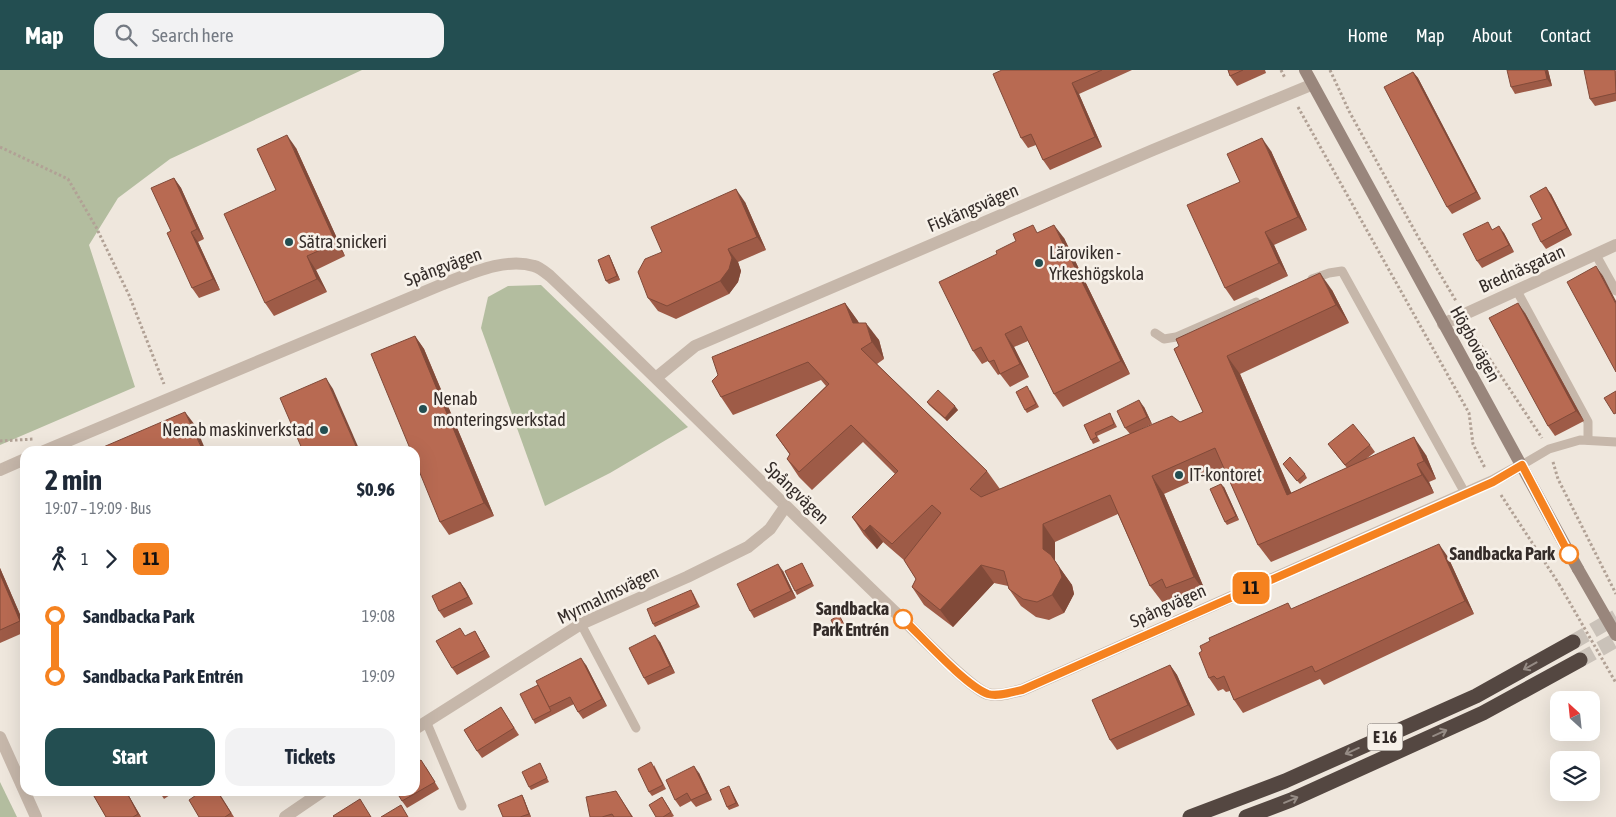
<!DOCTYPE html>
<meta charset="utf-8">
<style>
body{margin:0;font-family:"Asap Condensed",sans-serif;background:#f2f2f3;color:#1f2937;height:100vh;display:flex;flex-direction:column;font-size:19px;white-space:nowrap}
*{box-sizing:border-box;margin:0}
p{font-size:16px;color:#747a83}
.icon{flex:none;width:28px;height:28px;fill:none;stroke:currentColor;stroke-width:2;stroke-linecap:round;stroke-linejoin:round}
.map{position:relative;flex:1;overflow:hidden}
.details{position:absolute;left:20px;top:376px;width:400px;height:350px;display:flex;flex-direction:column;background:#fff;border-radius:15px;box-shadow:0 5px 20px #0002}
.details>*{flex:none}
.badge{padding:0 10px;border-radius:8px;font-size:18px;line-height:32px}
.needle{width:32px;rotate:333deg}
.tools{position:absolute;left:1550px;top:621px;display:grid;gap:10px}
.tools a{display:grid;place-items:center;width:50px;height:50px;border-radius:10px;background:#fff;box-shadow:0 5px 20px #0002;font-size:25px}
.map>.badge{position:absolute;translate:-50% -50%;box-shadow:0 0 0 2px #fff}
.legs{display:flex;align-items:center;gap:8px;height:55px;padding:0 25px;font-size:16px}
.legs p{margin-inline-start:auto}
.head{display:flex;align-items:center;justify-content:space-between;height:85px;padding:0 25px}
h1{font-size:28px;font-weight:700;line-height:38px}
.cta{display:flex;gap:10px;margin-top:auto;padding:10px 25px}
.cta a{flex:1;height:58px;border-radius:15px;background:#234e51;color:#fff;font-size:20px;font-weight:700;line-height:58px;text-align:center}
.cta a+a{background:#f2f2f3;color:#1f2937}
ul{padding:0 25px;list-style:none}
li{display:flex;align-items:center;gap:18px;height:60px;font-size:19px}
li i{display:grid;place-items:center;width:8px;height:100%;margin:0 6px;background:currentColor}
li i::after{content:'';width:12px;height:12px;margin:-6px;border:4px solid;border-radius:50%;background:#fff}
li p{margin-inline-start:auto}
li:first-child i{background:linear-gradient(#0000 50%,currentColor 0)}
li:last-child i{background:linear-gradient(currentColor 50%,#0000 0)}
header{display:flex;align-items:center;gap:30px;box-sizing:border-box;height:70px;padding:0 25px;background:#234e51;color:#fff}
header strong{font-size:24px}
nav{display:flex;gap:28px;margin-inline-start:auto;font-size:18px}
.search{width:350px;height:45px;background:#f2f2f3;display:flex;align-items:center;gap:12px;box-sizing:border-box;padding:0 18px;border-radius:15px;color:#747a83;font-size:19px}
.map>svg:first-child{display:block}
.green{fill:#b3bd9f}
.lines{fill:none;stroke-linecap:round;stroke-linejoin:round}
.highway-tunnel{stroke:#cac2b9;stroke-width:15;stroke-dasharray:15 8;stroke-linecap:butt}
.path{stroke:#b1a195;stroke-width:3;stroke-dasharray:2.5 2.5;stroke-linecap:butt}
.lane{stroke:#c6b7aa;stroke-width:9}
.street{stroke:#c6b7aa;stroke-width:12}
.secondary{stroke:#99867c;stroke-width:12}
.highway{stroke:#544741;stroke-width:15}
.path-bridge{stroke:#b1a195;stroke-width:3;stroke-dasharray:2.5 2.5;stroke-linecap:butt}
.secondary-bridge{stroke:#99867c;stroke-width:12}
.wall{fill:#9e5b47}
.shaded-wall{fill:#814a39}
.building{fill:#b86a52;stroke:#814a39}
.oneway{stroke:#958b84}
.line-1-casing{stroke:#fff;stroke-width:11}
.line-1{stroke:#f58220;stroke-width:8}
.poi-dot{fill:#234e51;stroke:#f7f1e9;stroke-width:2}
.stop-1-dot{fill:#fff;stroke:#f58220;stroke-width:2.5}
.labels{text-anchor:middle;stroke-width:5;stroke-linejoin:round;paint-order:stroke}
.shield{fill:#f7f1e9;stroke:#6e6763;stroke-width:1}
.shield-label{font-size:16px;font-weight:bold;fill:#342c29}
.street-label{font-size:18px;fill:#342c29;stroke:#f7f1e9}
.poi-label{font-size:18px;fill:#342c29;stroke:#f7f1e9;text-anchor:start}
.stop-label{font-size:18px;font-weight:bold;fill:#342c29;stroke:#f7f1e9;text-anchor:end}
</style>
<header>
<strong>Map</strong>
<div class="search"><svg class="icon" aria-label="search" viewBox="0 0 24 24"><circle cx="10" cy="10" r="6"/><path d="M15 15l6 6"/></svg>Search here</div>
<nav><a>Home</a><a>Map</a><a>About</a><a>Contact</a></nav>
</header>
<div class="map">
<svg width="1616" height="747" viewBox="0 0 1616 747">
<rect width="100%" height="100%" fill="#efe7dd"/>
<g class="green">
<polygon points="0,0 362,0 170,89 118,128 89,175 135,317 0,375"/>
<polygon points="541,215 688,357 610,403 545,436 481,258 488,227 508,216"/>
<polygon points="0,712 17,747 0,747"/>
</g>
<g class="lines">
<g class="highway-tunnel">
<polyline points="1573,572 1616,547"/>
<polyline points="1580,590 1616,570"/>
</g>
<g class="path">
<polyline points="1281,0 1285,8"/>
<polyline points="1330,0 1349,41 1417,165 1456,231"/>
<polyline points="1298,37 1469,343 1473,374 1485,398"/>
<polyline points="0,77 68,109 96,157 129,225 164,314"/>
<polyline points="1470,259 1542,368"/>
<polyline points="0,371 34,369"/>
<polyline points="1553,392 1558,409 1616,524"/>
<polyline points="1501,425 1559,514"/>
</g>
<g class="lane">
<polyline points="1596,185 1616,221"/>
<polyline points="1312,209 1329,203 1342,201 1465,423"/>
<polyline points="1517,221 1588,352 1588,370"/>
<polyline points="1155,263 1164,269 1176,267 1256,232"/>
<polyline points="1522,395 1549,379 1580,370 1616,372"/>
<polyline points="581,554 636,658"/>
<polyline points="426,651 462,736"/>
</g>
<g class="street">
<polyline points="1443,254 1616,175"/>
<polyline points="657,307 695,276 1153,80 1311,15"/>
<path d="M44,381L443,214C470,204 505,187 534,196C539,197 545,202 550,206C666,316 779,431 895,542C913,558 969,618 988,624C999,627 1012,622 1022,620L1493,411L1522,395"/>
<polyline points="0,400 25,389"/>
<polyline points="415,659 581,554 687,507 748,477 770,459 785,437"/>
<polyline points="0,667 36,747"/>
<polyline points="285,747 323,721"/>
</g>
<polyline class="secondary" points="1305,0 1578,499"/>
<g class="highway">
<polyline points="1190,747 1285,711 1476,626 1573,572"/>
<polyline points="1246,747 1291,730 1483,643 1580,590"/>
</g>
<polyline class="path-bridge" points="1559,514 1616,613"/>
<polyline class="secondary-bridge" points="1578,499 1616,565"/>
</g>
<g class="wall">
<polygon points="1002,0 1132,0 1079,24 1102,77 1050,100 1043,90 1036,75 1028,78 1021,68"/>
<polygon points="1228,0 1265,0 1266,3 1237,16 1230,6"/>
<polygon points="1548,0 1552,16 1515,24 1511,17"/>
<polygon points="1616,0 1616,31 1595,36 1590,29"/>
<polygon points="1413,2 1418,8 1481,129 1452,144 1447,137"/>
<polygon points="296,78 345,186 316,200 327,222 274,246 265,233 276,120"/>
<polygon points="1271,81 1307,160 1274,175 1288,206 1234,231 1225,218 1240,112"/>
<polygon points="174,108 181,118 204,169 198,172 220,220 199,228 192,218 171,161"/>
<polygon points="1551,124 1572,165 1546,179 1541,172 1542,149"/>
<polygon points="745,132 766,180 738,192 741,201 738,212 729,224 676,249 658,241 648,228 662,182"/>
<polygon points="1493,159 1504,163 1514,182 1482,198 1477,191"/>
<polygon points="1039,162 1064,168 1130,304 1063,337 1054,324 1028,271 1014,277 1029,307 1010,317 1000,304 998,305 988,291 982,294 973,281 997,184"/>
<polygon points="609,185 611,189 620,210 609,214 606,211"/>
<polygon points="1332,220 1349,253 1240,304 1291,423 1347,398 1328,374 1370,375 1375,382 1366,389 1426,385 1436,409 1429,412 1434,423 1271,492 1258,475 1224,397 1164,424 1207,525 1179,536 1173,528 1163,533 1150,516 1118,444 1055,472 1055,491 1072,515 1074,524 1064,543 1049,550 1036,547 1021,536 1009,519 1008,516 994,513 953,557 924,535 912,517 916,509 905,491 883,472 877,479 864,465 852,447 895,404 863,372 812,420 799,407 787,389 790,385 776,365 826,316 821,310 733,345 721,327 845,233 859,253 879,270 884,289 877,294 987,401 1000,419 1130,364 1125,358 1144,337 1152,354 1137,361 1180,352 1203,342 1174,279"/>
<polygon points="1525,243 1584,351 1555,366 1548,356"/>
<polygon points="415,266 424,279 494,446 449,465 440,452"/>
<polygon points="1030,320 1039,337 1027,343 1025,340"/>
<polygon points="927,332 958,340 947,351 929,335"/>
<polygon points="1112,347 1117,357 1097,366 1100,371 1093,374 1084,355"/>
<polygon points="1285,397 1305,404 1307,408 1300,414"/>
<polygon points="1224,417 1239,450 1227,455 1225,452"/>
<polygon points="1448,487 1474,544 1324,615 1320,609 1243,643 1234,630 1230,621 1226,622 1223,619 1218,621 1209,608 1292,539"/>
<polygon points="802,493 814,516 797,525 795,521"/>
<polygon points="0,498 25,556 25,562 0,573"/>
<polygon points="783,501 796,528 754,548 750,541"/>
<polygon points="460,512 465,519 473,534 444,548 439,541"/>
<polygon points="693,523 700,537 655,557 653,554"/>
<polygon points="839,545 848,562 840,565 837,562"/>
<polygon points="475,561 479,568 490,587 457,605 452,598"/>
<polygon points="660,572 675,603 648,615 644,608"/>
<polygon points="586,595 607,636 583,649 578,642 574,634 535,654 533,650"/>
<polygon points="1170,595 1177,605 1195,645 1117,680 1110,670"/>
<polygon points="501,637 519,665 482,688 477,681"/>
<polygon points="540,693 549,712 531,720 529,717"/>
<polygon points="654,695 666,719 652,726 649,722"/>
<polygon points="426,697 439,719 407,738 402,731"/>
<polygon points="699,703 712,730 696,737 691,731 680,737 675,730"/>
<polygon points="731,720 739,736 729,740 727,737"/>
<polygon points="91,721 126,721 141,747 106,747"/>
<polygon points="159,721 176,721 164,729"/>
<polygon points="218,721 234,747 199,747"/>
<polygon points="616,721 633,747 590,747"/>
<polygon points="522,725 524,729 531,747 503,747"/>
<polygon points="662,727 674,746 672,747 656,747"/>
</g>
<g class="shaded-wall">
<polygon points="1545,0 1548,0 1552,16 1547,9"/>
<polygon points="1413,2 1418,8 1481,129 1476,122"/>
<polygon points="1072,13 1079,24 1102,77 1095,67"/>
<polygon points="287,65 296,78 345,186 336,173"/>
<polygon points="1262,68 1271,81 1307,160 1298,147"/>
<polygon points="174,108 181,118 204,169 197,159"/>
<polygon points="1546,117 1551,124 1572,165 1567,158"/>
<polygon points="736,119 745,132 766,180 757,167"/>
<polygon points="1054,155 1064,168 1130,304 1121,291"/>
<polygon points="1499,156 1504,163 1514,182 1509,175"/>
<polygon points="191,162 198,172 220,220 213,209"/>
<polygon points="1265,162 1274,175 1288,206 1279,193"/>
<polygon points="728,179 738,192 741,201 738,212 729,224 720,211"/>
<polygon points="609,185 611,189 620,210 617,206"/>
<polygon points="307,186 316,200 327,222 317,209"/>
<polygon points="1596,196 1603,206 1616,231 1616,234"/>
<polygon points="1320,203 1332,220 1349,253 1336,235"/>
<polygon points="845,233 858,251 865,271 853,253"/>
<polygon points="1518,233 1525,243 1584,351 1576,341"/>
<polygon points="866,253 879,270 884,289 872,272"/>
<polygon points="1005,264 1014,277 1029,307 1020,294"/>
<polygon points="415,266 424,279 494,446 484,433"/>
<polygon points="1227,286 1240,304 1300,443 1287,425"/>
<polygon points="326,308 333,319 360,381 358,381"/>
<polygon points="1139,330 1144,337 1152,354 1147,347"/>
<polygon points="955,336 958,340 947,351 945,348"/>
<polygon points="185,342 195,355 206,381 203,381"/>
<polygon points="1414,367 1426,385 1436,409 1424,391"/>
<polygon points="1417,394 1429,412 1434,423 1422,405"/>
<polygon points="1152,406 1164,424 1207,525 1194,507"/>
<polygon points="1221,414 1224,417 1239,450 1236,446"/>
<polygon points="1043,454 1055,472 1055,491 1072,515 1074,524 1064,543 1052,525 1043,479"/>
<polygon points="870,455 883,472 877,479 864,461"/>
<polygon points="1439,474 1448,487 1474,544 1465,531"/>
<polygon points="778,494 783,501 796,528 791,521"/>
<polygon points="981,495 994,513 953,557 940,540"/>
<polygon points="0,498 25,556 25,558 20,551 0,504"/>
<polygon points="460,512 465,519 473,534 468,527"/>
<polygon points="475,561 479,568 490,587 485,580"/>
<polygon points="655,565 660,572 675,603 670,596"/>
<polygon points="581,588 586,595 607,636 602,629"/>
<polygon points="1170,595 1177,605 1195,645 1188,635"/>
<polygon points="694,696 699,703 712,730 707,723"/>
<polygon points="729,716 739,736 736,733"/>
<polygon points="126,721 141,747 138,744"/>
<polygon points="522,725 524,729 531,747 529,744"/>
</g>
<g class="building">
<polygon points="1002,0 1102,0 1072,13 1095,67 1043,90 1031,64 1021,68 993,4"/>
<polygon points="1228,0 1243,0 1230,6"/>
<polygon points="1507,0 1545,0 1547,9 1511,17"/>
<polygon points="1584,0 1615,0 1616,23 1590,29"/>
<polygon points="1413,2 1476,122 1447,137 1384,17"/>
<polygon points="287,65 336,173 307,186 317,209 265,233 224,144 276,120 257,79"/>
<polygon points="1262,68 1298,147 1265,162 1279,193 1225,218 1187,135 1240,112 1227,84"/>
<polygon points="174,108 197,159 191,162 213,209 192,218 167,163 171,161 151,118"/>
<polygon points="1546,117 1567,158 1541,172 1532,154 1542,149 1530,126"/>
<polygon points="736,119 757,167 728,179 732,188 729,199 720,211 667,236 648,228 638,202 645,189 662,182 651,157"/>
<polygon points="1488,152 1492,160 1499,156 1509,175 1477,191 1463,164"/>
<polygon points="1033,155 1037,163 1054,155 1121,291 1054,324 1021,256 1005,264 1020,294 1000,304 994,290 989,292 981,277 973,281 939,212 997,184 996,181 1016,171 1013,164"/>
<polygon points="609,185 617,206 606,211 598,190"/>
<polygon points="1596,196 1616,234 1616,302 1567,212"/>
<polygon points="1320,203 1336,235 1227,286 1287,425 1414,367 1424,391 1417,394 1422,405 1258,475 1215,378 1152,406 1194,507 1166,518 1162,509 1150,516 1110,425 1043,454 1043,479 1051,485 1059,497 1062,507 1052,525 1037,532 1023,529 1009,519 1004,501 981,495 940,540 912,517 916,509 904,490 941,443 932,435 892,474 870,455 864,461 852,447 898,401 851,355 799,402 787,389 790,384 776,365 829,314 808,292 721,327 712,311 718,305 712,287 845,233 853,253 866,253 872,272 861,279 987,401 970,419 981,427 1172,346 1180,352 1203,342 1174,279 1179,276 1176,269"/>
<polygon points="1518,233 1576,341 1548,356 1489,248"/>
<polygon points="415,266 484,433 440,452 415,391 415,381 411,381 371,284"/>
<polygon points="326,308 358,381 303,381 280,328"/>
<polygon points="1027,316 1036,334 1025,340 1016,322"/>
<polygon points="938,320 955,336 945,348 927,332"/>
<polygon points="1616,321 1616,343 1614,344 1604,328"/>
<polygon points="1139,330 1147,347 1125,358 1117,341"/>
<polygon points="185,342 203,381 94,381"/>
<polygon points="1110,343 1114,354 1095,363 1097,367 1091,370 1084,355"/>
<polygon points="1353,354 1370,375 1345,395 1328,374"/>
<polygon points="1290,387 1305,404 1297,411 1283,394"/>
<polygon points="1221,414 1236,446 1225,452 1210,419"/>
<polygon points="1439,474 1465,531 1315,602 1312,596 1234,630 1224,606 1217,609 1214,606 1209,608 1199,583 1202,581 1200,576 1210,571 1209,568 1288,533 1291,539"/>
<polygon points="802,493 812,513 795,521 785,501"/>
<polygon points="778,494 791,521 750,541 737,514"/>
<polygon points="0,504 20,551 0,560"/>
<polygon points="460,512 468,527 439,541 432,526"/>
<polygon points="691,520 697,534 653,554 647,539"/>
<polygon points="839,545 846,558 837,562 831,550"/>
<polygon points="460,558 465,566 475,561 485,580 452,598 436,571"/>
<polygon points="655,565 670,596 644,608 629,578"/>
<polygon points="581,588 602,629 578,642 570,627 549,637 536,611"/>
<polygon points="1170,595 1188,635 1110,670 1092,630"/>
<polygon points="538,615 551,641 533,650 520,624"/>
<polygon points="501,637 514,658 477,681 464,660"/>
<polygon points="421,690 435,712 402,731 396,721 415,721 415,694"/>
<polygon points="651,692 663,715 649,722 638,699"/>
<polygon points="540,693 547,708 529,717 522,702"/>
<polygon points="694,696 707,723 691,730 687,723 675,730 666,710"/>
<polygon points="729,716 736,733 727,737 720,720"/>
<polygon points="91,721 126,721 138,744 133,747 106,747"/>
<polygon points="159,721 168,721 162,726"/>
<polygon points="202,721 217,721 231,743 225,747 199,747 189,730"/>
<polygon points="616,721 632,747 614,747 612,744 602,747 590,747 586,727"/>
<polygon points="522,725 529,744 520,747 503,747 498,735"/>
<polygon points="662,727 671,742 663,747 656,747 649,735"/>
<polygon points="360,729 371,747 334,747 333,746"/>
<polygon points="401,735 408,747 381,747"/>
</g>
<defs><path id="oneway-shaft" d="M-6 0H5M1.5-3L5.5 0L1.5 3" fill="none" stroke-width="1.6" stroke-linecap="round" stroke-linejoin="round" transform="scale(1.25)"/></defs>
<g class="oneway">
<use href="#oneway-shaft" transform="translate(1530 596) rotate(151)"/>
<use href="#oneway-shaft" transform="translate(1440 663) rotate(-24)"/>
<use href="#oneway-shaft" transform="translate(1352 681) rotate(156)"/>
<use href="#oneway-shaft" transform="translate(1291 730) rotate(-23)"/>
</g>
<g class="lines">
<defs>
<path id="line-1" d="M903,549C922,567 966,616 988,624C998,627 1012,622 1022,620L1493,412L1522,395L1569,484"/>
</defs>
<use href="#line-1" class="line-1-casing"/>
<use href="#line-1" class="line-1"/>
</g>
<g class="poi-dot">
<circle cx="289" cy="172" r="5"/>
<circle cx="1039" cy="193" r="5"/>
<circle cx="423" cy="339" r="5"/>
<circle cx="324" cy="360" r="5"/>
<circle cx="1179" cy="405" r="5"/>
</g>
<g class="stop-1-dot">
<circle cx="1569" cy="484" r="9"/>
<circle cx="903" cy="549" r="9"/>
</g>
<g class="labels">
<rect class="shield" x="1367.5" y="653.5" width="35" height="27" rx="4"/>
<g class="shield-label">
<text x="1385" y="673">E 16</text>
</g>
<g class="street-label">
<text transform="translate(973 138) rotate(-23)" y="6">Fiskängsvägen</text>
<text transform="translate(443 197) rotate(-20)" y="6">Spångvägen</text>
<text transform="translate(1522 199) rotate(-24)" y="6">Brednäsgatan</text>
<text transform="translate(1475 274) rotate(61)" y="6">Högbovägen</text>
<text transform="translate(797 423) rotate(44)" y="6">Spångvägen</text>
<text transform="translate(608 525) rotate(-26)" y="6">Myrmalmsvägen</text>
<text transform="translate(1168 536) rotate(-24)" y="6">Spångvägen</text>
</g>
<g class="poi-label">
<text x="299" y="178">Sätra snickeri</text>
<text x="1049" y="189">Läroviken -<tspan x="1049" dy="21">Yrkeshögskola</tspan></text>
<text x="433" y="335">Nenab<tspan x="433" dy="21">monteringsverkstad</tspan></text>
<text x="314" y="366" text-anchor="end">Nenab maskinverkstad</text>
<text x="1189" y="411">IT-kontoret</text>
</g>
<g class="stop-label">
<text x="1555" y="490">Sandbacka Park</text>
<text x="889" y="545">Sandbacka<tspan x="889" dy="21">Park Entrén</tspan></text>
</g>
</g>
</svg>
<div class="tools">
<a><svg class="needle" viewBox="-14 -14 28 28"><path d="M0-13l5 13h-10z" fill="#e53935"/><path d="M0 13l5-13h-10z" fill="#747a83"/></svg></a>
<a><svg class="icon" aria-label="layers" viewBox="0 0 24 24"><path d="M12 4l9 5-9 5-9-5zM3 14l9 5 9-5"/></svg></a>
</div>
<b class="badge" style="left:1251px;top:518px;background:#f58220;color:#111">11</b>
<section class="details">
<div class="head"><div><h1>2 min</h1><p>19:07 – 19:09 · Bus</p></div><b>$0.96</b></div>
<div class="legs"><svg class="icon" aria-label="walk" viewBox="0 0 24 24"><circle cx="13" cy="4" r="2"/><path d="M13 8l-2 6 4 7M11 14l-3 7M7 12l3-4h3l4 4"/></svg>1<svg class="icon" aria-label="forward" viewBox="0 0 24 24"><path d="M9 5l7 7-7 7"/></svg><b class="badge" style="background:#f58220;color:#111">11</b></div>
<ul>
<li><i style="color:#f58220"></i><b>Sandbacka Park</b><p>19:08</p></li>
<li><i style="color:#f58220"></i><b>Sandbacka Park Entrén</b><p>19:09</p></li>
</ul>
<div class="cta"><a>Start</a><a>Tickets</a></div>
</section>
</div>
